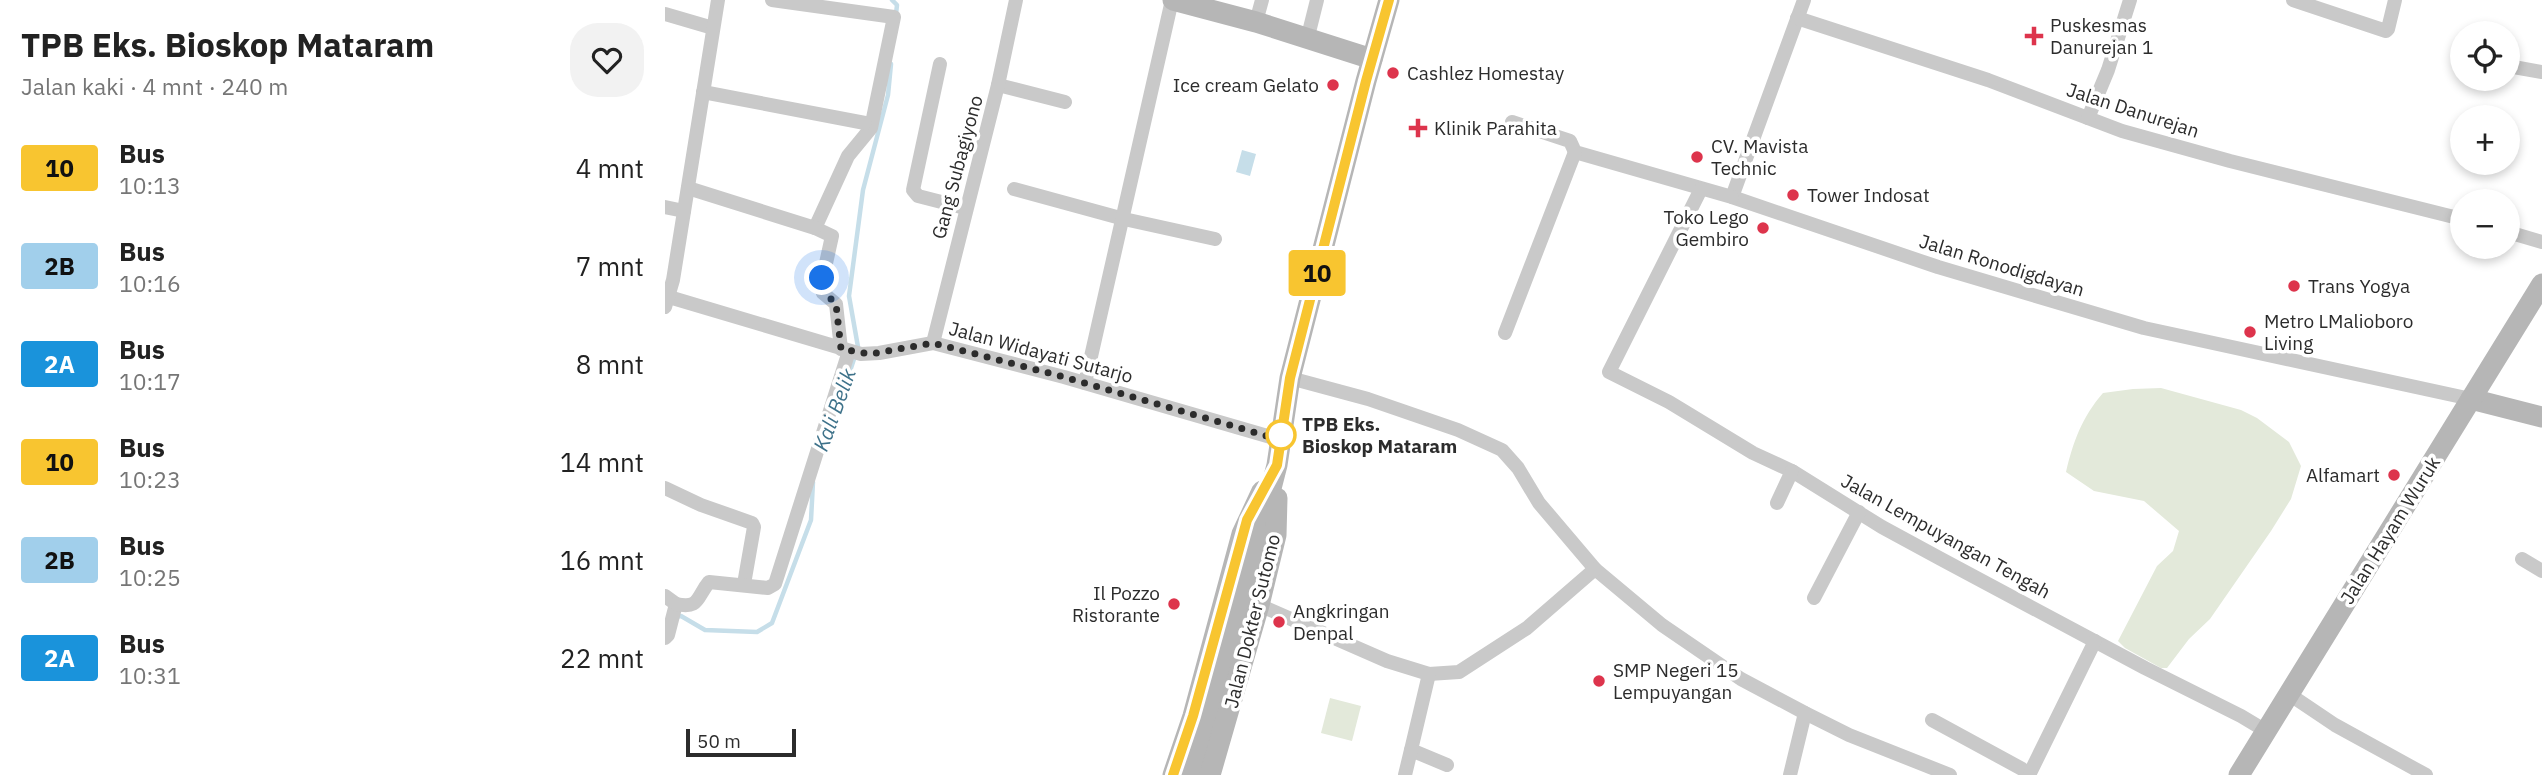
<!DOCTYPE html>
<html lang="id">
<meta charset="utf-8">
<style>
body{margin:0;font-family:"IBM Plex Sans",sans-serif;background:#f2f2f2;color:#222;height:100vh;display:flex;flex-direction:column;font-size:26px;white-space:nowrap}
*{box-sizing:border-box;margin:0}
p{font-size:23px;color:#767676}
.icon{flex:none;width:38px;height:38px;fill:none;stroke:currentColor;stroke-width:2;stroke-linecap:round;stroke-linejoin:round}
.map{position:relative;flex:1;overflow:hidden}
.panel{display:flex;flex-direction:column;background:#fff;width:665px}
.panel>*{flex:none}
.badge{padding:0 14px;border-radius:5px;font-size:24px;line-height:46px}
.fabs{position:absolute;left:1785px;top:21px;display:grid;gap:14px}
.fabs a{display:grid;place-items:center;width:70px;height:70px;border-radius:50%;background:#fff;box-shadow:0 4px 10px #0003;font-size:35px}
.scale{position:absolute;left:21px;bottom:18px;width:110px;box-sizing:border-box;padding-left:7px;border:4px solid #2c2c2c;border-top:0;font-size:19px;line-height:24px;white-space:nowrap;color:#2c2c2c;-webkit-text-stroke:5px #fff;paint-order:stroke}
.you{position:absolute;width:35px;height:35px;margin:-18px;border:5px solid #fff;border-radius:50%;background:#1a73e8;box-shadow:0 0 0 10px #1a73e833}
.map>.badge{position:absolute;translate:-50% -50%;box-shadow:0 0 0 4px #fff}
.round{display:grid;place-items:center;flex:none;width:74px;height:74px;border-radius:28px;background:#f2f2f2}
.headline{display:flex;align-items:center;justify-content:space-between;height:119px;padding:0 21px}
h1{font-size:33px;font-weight:800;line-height:52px}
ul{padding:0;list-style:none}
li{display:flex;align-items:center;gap:21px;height:98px;padding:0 21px}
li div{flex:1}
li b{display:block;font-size:26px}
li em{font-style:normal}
li .badge{min-width:77px;font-weight:700;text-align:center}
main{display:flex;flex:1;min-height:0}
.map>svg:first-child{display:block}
.green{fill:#e3e9da}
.water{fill:#c6dee9}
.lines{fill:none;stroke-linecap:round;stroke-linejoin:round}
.stream{stroke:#c6dee9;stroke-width:4.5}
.street{stroke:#c9c9c9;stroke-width:14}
.secondary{stroke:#b6b6b6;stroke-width:21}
.line-casing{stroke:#fff;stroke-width:16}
.line{stroke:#f8c530;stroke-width:10}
.walk{stroke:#2c2c2c;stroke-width:7;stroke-dasharray:0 12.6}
.poi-dot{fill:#dd344c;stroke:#fff;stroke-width:2.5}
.stop-dot{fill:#fff;stroke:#f8c530;stroke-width:3.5}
.labels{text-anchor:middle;stroke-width:7;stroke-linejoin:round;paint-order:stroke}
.poi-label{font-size:19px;fill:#2c2c2c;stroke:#fff;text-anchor:start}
.street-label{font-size:19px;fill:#2c2c2c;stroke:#fff}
.stop-label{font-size:19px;font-weight:bold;fill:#2c2c2c;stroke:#fff;text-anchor:start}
.water-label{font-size:21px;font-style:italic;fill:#3e728a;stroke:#fff}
</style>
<main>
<section class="panel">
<div class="headline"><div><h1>TPB Eks. Bioskop Mataram</h1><p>Jalan kaki · 4 mnt · 240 m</p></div><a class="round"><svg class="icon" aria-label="heart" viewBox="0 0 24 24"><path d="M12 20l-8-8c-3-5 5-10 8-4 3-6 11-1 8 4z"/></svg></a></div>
<ul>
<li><span class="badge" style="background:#f8c530;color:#111">10</span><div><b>Bus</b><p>10:13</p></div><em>4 mnt</em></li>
<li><span class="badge" style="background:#a1cfeb;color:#111">2B</span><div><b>Bus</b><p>10:16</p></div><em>7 mnt</em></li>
<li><span class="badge" style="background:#1a93db;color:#fff">2A</span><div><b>Bus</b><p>10:17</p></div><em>8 mnt</em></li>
<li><span class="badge" style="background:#f8c530;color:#111">10</span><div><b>Bus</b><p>10:23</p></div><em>14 mnt</em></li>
<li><span class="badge" style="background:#a1cfeb;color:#111">2B</span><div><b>Bus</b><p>10:25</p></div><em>16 mnt</em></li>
<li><span class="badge" style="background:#1a93db;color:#fff">2A</span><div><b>Bus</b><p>10:31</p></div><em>22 mnt</em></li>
</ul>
</section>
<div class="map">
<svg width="1877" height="775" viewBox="0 0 1877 775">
<rect width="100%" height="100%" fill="#fff"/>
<g class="green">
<path d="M1496,388L1576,410L1592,418L1624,442L1636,466L1626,499L1606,531L1545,619L1524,639L1502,668H1496L1460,648L1453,641L1492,566L1508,551L1514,531L1479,501L1429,491L1401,472C1408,442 1417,417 1438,393L1468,389Z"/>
<polygon points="665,698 696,706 687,741 656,733"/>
</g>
<polygon class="water" points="577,150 591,154 585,176 571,172"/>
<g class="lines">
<g class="stream">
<polyline points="227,0 232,5 231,14"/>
<polyline points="174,404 193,347 184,296 198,190 223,95 226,64"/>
<polyline points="11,617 16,616 40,630 92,632 107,623 146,520 148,482"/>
</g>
<g class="street">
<polyline points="107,0 229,17 206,128 183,156 150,228 167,236 156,286 158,293 171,304 176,349"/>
<polyline points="1139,0 1067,197 1273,267 1479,328 1806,399"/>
<polyline points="1628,0 1721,31 1723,29 1730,0"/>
<polyline points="0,14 48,28"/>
<polyline points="1132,18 1323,80 1457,131 1565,161 1797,219"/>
<polyline points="591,22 597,0"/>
<polyline points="642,40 652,0"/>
<polyline points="275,64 248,190 253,196 300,208"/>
<polyline points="1843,66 1877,72"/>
<polyline points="333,85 400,102"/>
<polyline points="38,92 200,123"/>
<polyline points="1423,118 1443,70 1465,0"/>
<polyline points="847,122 905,141 910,152 1067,197"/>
<polyline points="23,188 150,228"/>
<polyline points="349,189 459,219 550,239"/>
<polyline points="1036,189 944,372 1004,402 1088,453 1127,471 1217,527 1276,559 1480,668 1576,716 1601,731"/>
<polyline points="0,207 19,211"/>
<polyline points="1843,232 1877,242"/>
<polyline points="4,297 196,354 214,353 268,343 399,377 616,440"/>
<polyline points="0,307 8,280 53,0"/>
<polyline points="840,333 910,152"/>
<polyline points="268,343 333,85 351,0"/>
<polyline points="625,378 703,399 793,430 837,450 853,468 874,503 930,569 997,625 1076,679 1140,713 1184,735 1285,775"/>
<polyline points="420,383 507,0"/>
<polyline points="0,488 36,505 87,523 89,527 79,584"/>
<polyline points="1112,503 1127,471"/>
<polyline points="1857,559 1877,571"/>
<polyline points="0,596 11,604 3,635 0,638"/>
<polyline points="1149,598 1194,512"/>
<path d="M11,604C35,609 31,598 44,582L103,588L110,584L184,351"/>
<polyline points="594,605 722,661 764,674 794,672 862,628 930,569"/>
<polyline points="764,674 746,750 782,765"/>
<polyline points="1624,694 1670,725 1761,775"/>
<polyline points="1267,720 1357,769"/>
<polyline points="1365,773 1430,641"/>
<polyline points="740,775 746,750"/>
<polyline points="1125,775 1140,713"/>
</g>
<g class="secondary">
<polyline points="508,0 591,22 707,59"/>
<polyline points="1806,399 1877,417"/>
<polyline points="508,775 528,716 577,534 597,491"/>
<polyline points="526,775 572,621 612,465 625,378 701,81 724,0"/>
<polyline points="545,775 594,605 611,535 612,498"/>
<polyline points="1574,775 1877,284"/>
</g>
</g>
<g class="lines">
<defs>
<polyline id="line" points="508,775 528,716 582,520 612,465 625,378 701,81 724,0"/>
</defs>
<use href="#line" class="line-casing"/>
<use href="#line" class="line"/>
<polyline class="walk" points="157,278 156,289 171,304 176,349 205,354 268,343 399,377 616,440 616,435"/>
</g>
<g class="poi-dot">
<path d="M1365.5 25.5h7v7h7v7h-7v7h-7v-7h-7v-7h7z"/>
<circle cx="728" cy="73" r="7"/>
<circle cx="668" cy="85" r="7"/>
<path d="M749.5 117.5h7v7h7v7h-7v7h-7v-7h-7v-7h7z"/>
<circle cx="1032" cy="157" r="7"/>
<circle cx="1128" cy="195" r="7"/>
<circle cx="1098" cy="228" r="7"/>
<circle cx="1629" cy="286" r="7"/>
<circle cx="1585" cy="332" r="7"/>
<circle cx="1729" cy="475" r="7"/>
<circle cx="509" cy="604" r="7"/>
<circle cx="614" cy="622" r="7"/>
<circle cx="934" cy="681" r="7"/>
</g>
<circle class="stop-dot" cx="616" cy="435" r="14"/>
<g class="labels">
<g class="poi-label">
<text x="1385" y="32">Puskesmas<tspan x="1385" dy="22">Danurejan 1</tspan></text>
<text x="742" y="80">Cashlez Homestay</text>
<text x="654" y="92" text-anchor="end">Ice cream Gelato</text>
<text x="769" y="135">Klinik Parahita</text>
<text x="1046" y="153">CV. Mavista<tspan x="1046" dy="22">Technic</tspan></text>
<text x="1142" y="202">Tower Indosat</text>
<text x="1084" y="224" text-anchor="end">Toko Lego<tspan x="1084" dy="22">Gembiro</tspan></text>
<text x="1643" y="293">Trans Yogya</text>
<text x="1599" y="328">Metro LMalioboro<tspan x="1599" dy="22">Living</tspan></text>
<text x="1715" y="482" text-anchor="end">Alfamart</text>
<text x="495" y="600" text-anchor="end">Il Pozzo<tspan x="495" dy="22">Ristorante</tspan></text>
<text x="628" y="618">Angkringan<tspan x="628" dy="22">Denpal</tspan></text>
<text x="948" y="677">SMP Negeri 15<tspan x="948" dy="22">Lempuyangan</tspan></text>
</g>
<g class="street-label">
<text transform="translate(1468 110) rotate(18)" y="7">Jalan Danurejan</text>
<text transform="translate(292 167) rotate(-75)" y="7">Gang Subagiyono</text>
<text transform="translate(1337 265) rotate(17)" y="7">Jalan Ronodigdayan</text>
<text transform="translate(376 352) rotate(15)" y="7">Jalan Widayati Sutarjo</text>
<text transform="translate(1725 530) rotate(-58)" y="7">Jalan Hayam Wuruk</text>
<text transform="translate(1281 536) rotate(29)" y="7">Jalan Lempuyangan Tengah</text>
<text transform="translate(587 621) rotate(-76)" y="7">Jalan Dokter Sutomo</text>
</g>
<g class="stop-label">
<text x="637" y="431">TPB Eks.<tspan x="637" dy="22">Bioskop Mataram</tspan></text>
</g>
<g class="water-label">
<text transform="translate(170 410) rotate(-70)" y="7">Kali Belik</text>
</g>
</g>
</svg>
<div class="fabs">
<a><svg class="icon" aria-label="locate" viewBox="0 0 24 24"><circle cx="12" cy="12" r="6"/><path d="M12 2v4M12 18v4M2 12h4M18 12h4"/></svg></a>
<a>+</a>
<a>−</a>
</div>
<div class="scale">50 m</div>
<div class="you" style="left:157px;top:278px"></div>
<b class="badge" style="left:652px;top:273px;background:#f8c530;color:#111">10</b>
</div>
</main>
